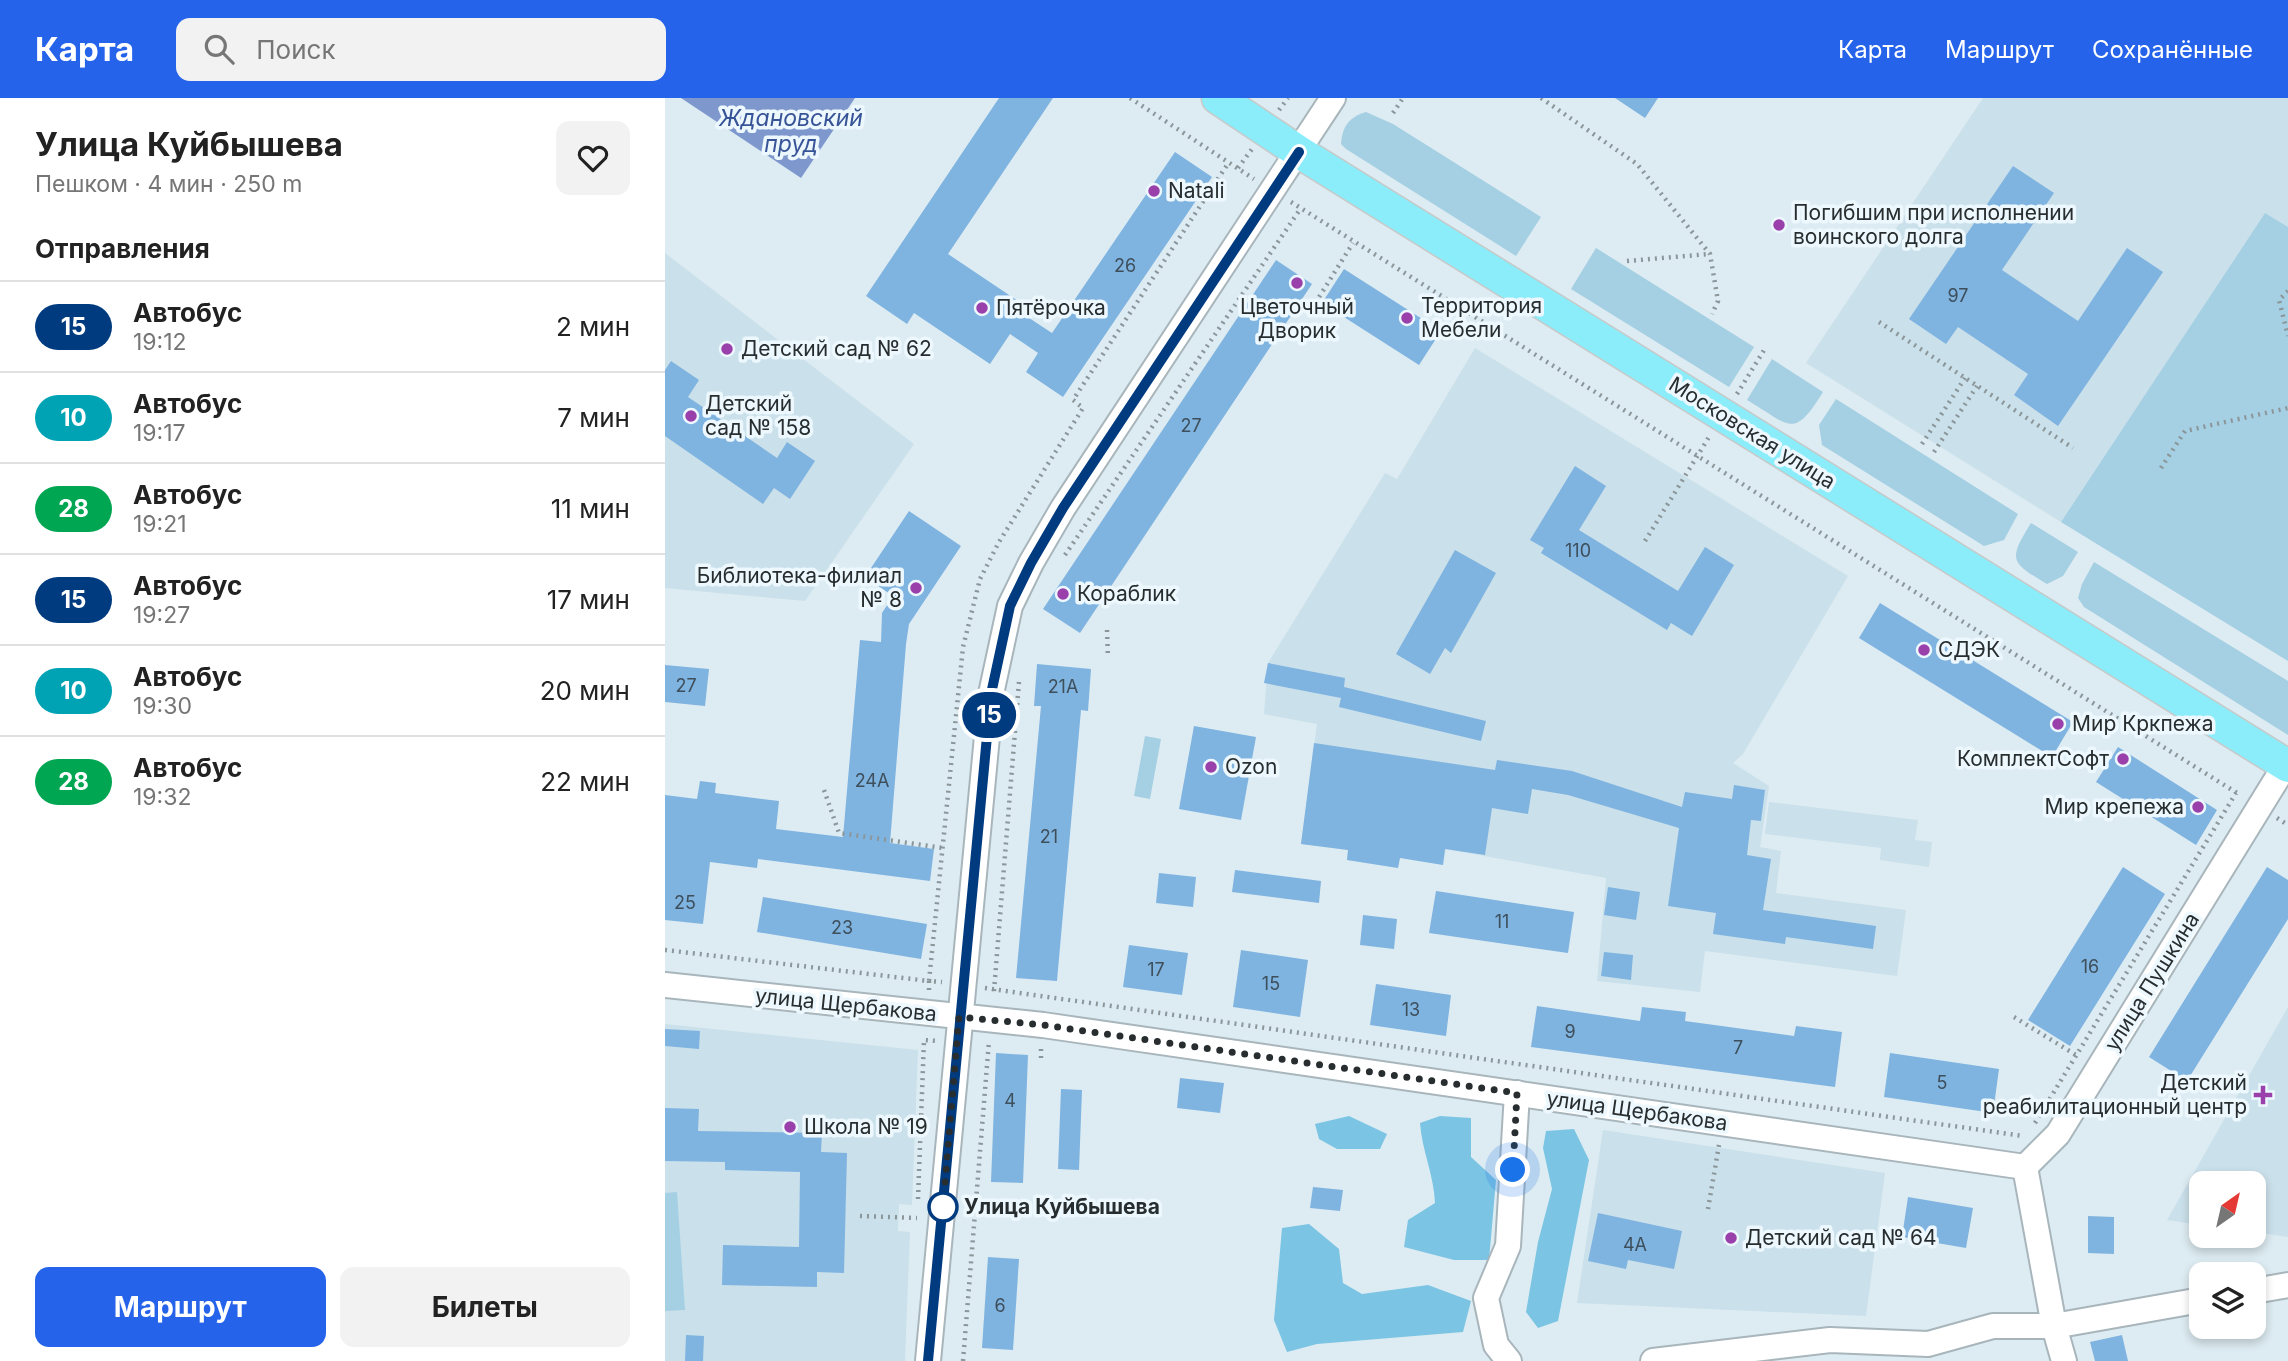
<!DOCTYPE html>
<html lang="ru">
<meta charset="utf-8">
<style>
body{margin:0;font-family:Inter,sans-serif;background:#f2f2f2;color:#222;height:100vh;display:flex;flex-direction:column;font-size:26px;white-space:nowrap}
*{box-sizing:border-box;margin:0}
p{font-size:23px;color:#767676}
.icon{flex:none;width:38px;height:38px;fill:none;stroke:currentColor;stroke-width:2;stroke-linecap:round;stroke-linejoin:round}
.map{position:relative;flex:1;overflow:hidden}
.drawer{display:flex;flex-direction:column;background:#fff;width:665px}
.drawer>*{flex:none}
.badge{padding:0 14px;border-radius:23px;font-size:24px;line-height:46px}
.needle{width:46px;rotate:34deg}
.controls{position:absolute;left:1524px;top:1073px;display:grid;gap:14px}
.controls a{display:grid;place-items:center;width:77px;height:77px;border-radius:14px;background:#fff;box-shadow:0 4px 10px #0003;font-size:35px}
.you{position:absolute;width:35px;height:35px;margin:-18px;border:5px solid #fff;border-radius:50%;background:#1a73e8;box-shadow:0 0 0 10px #1a73e833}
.map>.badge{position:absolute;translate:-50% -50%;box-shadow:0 0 0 4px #fff}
h2{padding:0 35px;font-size:26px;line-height:63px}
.round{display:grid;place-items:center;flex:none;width:74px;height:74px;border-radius:14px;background:#f2f2f2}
.summary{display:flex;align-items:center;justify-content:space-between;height:119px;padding:0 35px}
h1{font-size:33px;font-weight:700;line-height:52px}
.cta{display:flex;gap:14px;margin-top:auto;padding:14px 35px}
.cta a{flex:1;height:80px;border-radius:14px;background:#2563eb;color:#fff;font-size:28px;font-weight:700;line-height:80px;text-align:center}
.cta a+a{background:#f2f2f2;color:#222}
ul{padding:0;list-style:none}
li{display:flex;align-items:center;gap:21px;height:91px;padding:0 35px;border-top:2px solid #e0e0e0}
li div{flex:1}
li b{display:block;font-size:26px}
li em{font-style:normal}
li .badge{min-width:77px;font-weight:700;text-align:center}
header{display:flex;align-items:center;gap:42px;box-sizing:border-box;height:98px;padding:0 35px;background:#2563eb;color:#fff}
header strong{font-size:33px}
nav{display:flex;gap:38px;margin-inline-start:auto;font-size:24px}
.search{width:490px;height:63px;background:#f2f2f2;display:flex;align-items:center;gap:18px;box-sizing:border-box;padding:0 24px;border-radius:14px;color:#767676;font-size:26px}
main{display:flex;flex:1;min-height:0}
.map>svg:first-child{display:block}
.built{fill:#cae0ea}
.green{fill:#a5cfe2}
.forest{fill:#7bc4e3}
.water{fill:#7e98ce}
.building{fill:#7fb3e0}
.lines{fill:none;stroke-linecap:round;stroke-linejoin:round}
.minor-casing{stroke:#a8b6bc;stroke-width:28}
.major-casing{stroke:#c7c9c9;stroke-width:35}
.path{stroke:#8b969a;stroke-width:4.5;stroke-dasharray:2 5;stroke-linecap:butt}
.minor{stroke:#fff;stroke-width:24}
.major{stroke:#8bedfa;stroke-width:32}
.line-casing{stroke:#fff;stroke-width:16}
.line{stroke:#003b80;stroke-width:10}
.walk{stroke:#282e30;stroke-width:7;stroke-dasharray:0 12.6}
.poi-dot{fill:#9a40ab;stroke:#edf8fe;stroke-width:2.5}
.stop-dot{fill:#fff;stroke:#003b80;stroke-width:3.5}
.labels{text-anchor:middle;stroke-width:7;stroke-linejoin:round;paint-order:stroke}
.number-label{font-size:18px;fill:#3e4f5c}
.poi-label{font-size:21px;fill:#282e30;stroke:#edf8fe;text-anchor:start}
.street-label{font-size:21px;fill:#282e30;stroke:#edf8fe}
.stop-label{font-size:21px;font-weight:bold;fill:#282e30;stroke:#edf8fe;text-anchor:start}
.water-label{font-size:23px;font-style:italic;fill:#375497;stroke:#edf8fe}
</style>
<header>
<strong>Карта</strong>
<div class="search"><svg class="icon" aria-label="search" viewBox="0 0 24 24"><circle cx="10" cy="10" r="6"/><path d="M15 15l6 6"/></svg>Поиск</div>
<nav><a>Карта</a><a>Маршрут</a><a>Сохранённые</a></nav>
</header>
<main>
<section class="drawer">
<div class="summary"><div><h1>Улица Куйбышева</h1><p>Пешком · 4 мин · 250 m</p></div><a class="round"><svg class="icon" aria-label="heart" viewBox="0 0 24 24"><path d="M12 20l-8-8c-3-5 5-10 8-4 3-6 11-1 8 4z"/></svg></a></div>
<h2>Отправления</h2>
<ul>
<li><span class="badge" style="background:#003b80;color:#fff">15</span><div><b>Автобус</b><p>19:12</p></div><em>2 мин</em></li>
<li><span class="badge" style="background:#00a3b4;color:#fff">10</span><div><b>Автобус</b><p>19:17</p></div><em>7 мин</em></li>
<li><span class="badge" style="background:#00a651;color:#fff">28</span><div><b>Автобус</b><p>19:21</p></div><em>11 мин</em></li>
<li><span class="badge" style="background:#003b80;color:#fff">15</span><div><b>Автобус</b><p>19:27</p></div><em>17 мин</em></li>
<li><span class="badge" style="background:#00a3b4;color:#fff">10</span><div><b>Автобус</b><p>19:30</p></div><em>20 мин</em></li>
<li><span class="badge" style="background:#00a651;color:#fff">28</span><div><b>Автобус</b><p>19:32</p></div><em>22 мин</em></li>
</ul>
<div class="cta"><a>Маршрут</a><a>Билеты</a></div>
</section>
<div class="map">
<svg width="1623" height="1263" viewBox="0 0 1623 1263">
<rect width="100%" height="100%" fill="#ddecf2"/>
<g class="built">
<polygon points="1318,0 1623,0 1623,129 1600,115 1396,424 1141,265"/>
<polygon points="0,155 249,346 140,503 0,490"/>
<polygon points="810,250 1183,478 1078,656 1068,665 1104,688 1095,749 1116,753 1111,795 1241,812 1232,878 1040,853 1035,894 932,883 941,780 781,751 778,767 735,758 733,770 682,762 683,752 636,746 652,626 599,616 603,565 720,375 732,381"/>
<polygon points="1104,704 1253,722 1250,742 1267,744 1264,769 1215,762 1216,750 1100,736"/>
<polygon points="1623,909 1623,1139 1589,1134 1589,1085 1536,1085 1536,1127 1502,1122"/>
<polygon points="0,926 253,952 247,1107 234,1106 233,1133 245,1134 240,1263 0,1263"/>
<polygon points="938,1032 1220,1075 1201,1218 912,1205"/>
</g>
<g class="green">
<path d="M701,14L728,26L876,119L851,158L681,51L676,46C677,29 684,19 701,14Z"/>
<polygon points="1600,115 1623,129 1623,563 1396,424"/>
<polygon points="931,150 1089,249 1064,289 906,191"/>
<path d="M1107,261L1158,294C1128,343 1125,327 1082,302Z"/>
<polygon points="1171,301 1353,416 1339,442 1319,448 1157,347 1154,327"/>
<path d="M1366,425L1413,454L1398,478L1382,486C1345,464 1343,462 1366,425Z"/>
<polygon points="1429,464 1623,583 1623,637 1419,509 1413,500 1417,486"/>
<polygon points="480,638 496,641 485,701 469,698"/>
<polygon points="12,1094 20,1212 0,1213 0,1095"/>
</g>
<g class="forest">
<polygon points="684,1018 722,1036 715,1051 672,1051 654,1041 650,1026"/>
<path d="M775,1018L806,1020V1059L831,1082L824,1162H789L739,1149L743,1122L770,1105C769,1077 757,1053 755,1025Z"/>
<polygon points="909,1031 924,1062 893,1223 873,1230 861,1214 873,1144 887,1091 878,1050 881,1033"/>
<polygon points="644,1126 674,1151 678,1185 697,1196 763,1187 806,1203 798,1234 652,1246 622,1254 609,1222 617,1130"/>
</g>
<polygon class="water" points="16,0 190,0 136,80"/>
<g class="building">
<polygon points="334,0 388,0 283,156 362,209 358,216 387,235 510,54 547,79 398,299 361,274 373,255 345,236 325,266 249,215 242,226 201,198"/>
<polygon points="950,0 993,0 980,20"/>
<polygon points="1348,68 1389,95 1337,172 1413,223 1462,150 1498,174 1393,328 1349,297 1363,276 1293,229 1281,246 1244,221"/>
<polygon points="611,162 647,186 415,535 378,511"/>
<polygon points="679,171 776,233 754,267 657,205"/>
<polygon points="6,263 34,282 23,299 112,360 122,344 150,363 125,401 109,390 98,406 0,338 0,272"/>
<polygon points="910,368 941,388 914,432 1013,493 1040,449 1069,467 1027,538 1006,525 1002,532 876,455 879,450 865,442"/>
<polygon points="244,413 296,448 244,526 241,546 225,745 269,751 265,783 93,761 92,770 45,764 38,826 0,822 0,697 32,701 35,683 51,685 50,695 114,703 111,731 178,739 195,542 216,544 217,515 228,498 200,479"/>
<polygon points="790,452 831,475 786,555 780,550 765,576 731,556"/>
<polygon points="1215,505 1408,624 1387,659 1194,540"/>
<polygon points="603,565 680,580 679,589 821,623 816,643 674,609 676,600 599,585"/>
<polygon points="372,566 426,571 423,613 416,612 392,883 351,880 376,608 369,608"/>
<polygon points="0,567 44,571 40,608 0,604"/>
<polygon points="529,628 591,639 576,722 514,711"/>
<polygon points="649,645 830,672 832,662 907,673 1017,709 1020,694 1067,701 1069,687 1100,692 1096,723 1086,722 1082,757 1106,761 1098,812 1211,828 1208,851 1121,839 1120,846 1048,836 1051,815 1003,808 1014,730 903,697 867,691 863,716 827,710 820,757 780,751 778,767 735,760 733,770 682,762 683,752 636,746"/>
<polygon points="1453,649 1552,712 1531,747 1431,684"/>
<polygon points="1458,769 1500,796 1405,948 1363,922"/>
<polygon points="1602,769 1623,782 1623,821 1522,983 1484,959"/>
<polygon points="570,772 656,783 654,805 567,794"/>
<polygon points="494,775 531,779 528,809 491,805"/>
<polygon points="943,789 975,794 971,822 939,817"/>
<polygon points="771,793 909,814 903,855 764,835"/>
<polygon points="98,799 262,826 256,861 92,834"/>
<polygon points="698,817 732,821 729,851 695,847"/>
<polygon points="464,847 523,855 517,897 458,889"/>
<polygon points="576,852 643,862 635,919 568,909"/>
<polygon points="939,854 968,857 966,882 936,878"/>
<polygon points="711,886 786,897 781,938 705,927"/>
<polygon points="872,908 975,923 977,909 1021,914 1020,923 1129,938 1131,928 1177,934 1170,989 866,949"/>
<polygon points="0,931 35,933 34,951 0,948"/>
<polygon points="331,955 363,957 358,1085 326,1084"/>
<polygon points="1225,955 1334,971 1328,1015 1219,999"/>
<polygon points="515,980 559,985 555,1015 512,1010"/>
<polygon points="396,991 417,992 414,1072 393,1071"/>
<polygon points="0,1010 34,1011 33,1033 157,1035 156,1054 182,1055 179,1175 152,1174 152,1189 57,1187 58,1147 134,1149 135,1074 60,1072 60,1064 0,1063"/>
<polygon points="648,1089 678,1092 675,1113 645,1110"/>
<polygon points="1243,1099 1308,1110 1301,1150 1237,1139"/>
<polygon points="933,1115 1017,1133 1009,1171 963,1162 961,1171 923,1163"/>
<polygon points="1423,1118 1449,1119 1449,1156 1423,1155"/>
<polygon points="323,1159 354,1161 348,1252 317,1250"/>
<polygon points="21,1237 39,1238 38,1263 20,1263"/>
<polygon points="1457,1237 1463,1263 1430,1263 1425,1244"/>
</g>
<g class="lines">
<defs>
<g id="minor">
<polyline points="0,887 378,927 1360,1069"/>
<polyline points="1360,1069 1393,1036 1621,666"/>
<polyline points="1360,1069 1389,1228 1399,1263"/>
<polyline points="1589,1193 1623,1187"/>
<polyline points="263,1263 326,596 345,508 366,465 398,410 668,0"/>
<polyline points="844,1263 831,1247 821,1200 843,1148 852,995"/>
<polyline points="988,1263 1165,1242 1263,1246 1328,1228 1389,1228 1536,1202"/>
</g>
<polyline id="major" points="553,0 634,54 1623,668"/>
</defs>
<use href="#minor" class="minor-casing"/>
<use href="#major" class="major-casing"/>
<g class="path">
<polyline points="465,0 589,81"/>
<polyline points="876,0 972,66 1045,156 1053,203 1047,216"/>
<polyline points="614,12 623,0"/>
<polyline points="728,15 738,0"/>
<polyline points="573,70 587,51"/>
<polyline points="626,104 1572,695"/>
<polyline points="962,163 1044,156"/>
<polyline points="1623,193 1614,202 1623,238"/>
<polyline points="646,218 649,207 688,145"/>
<polyline points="1214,224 1408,350"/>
<polyline points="1072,296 1101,249"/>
<polyline points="1257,346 1300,280"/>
<polyline points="1269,354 1312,288"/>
<polyline points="1496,370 1520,333 1623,310"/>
<polyline points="980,443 1044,339"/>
<polyline points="400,457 636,110"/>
<polyline points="442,532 443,560"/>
<polyline points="159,692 174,735 278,750"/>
<polyline points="1612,720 1623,727"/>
<polyline points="0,852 264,883 298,549 315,481 334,444 418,310 408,302 564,64"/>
<polyline points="320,890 1358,1038"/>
<polyline points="264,892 264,883 277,884"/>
<polyline points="329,893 354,584"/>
<polyline points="1349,919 1411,957"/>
<polyline points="376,960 376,947"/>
<polyline points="1370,1025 1571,695"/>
<polyline points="253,1101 259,942 273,943"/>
<polyline points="1043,1111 1054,1047"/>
<polyline points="195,1118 252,1120"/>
<polyline points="298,1263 324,943"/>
</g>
<use href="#minor" class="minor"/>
<use href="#major" class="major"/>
</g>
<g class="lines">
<defs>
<polyline id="line" points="263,1263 326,596 345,508 366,465 398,410 634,54"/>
</defs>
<use href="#line" class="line-casing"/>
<use href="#line" class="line"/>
<polyline class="walk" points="278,1109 294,919 378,927 852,995 848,1072"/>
</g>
<g class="poi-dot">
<circle cx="489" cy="93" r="7"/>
<circle cx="1114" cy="127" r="7"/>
<circle cx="632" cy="185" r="7"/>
<circle cx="317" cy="210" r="7"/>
<circle cx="742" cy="220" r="7"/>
<circle cx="62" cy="251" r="7"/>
<circle cx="26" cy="318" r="7"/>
<circle cx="251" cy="490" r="7"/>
<circle cx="398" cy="496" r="7"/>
<circle cx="1259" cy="552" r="7"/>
<circle cx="1393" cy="626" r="7"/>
<circle cx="1458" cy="661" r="7"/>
<circle cx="546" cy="669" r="7"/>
<circle cx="1533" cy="709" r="7"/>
<path d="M1594.5 986.5h7v7h7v7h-7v7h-7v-7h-7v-7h7z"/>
<circle cx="125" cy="1029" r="7"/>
<circle cx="1066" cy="1140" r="7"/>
</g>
<circle class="stop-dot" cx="278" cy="1109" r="14"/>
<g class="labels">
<g class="number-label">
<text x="460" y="174">26</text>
<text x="1293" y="204">97</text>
<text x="526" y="334">27</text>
<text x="913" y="459">110</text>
<text x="21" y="594">27</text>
<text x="398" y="595">21А</text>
<text x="207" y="689">24А</text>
<text x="384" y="745">21</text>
<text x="20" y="811">25</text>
<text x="837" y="830">11</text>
<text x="177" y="836">23</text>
<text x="1425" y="875">16</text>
<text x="491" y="878">17</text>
<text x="606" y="892">15</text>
<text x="746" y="918">13</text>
<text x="905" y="940">9</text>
<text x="1073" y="956">7</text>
<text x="1277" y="991">5</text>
<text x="345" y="1009">4</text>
<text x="970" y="1153">4А</text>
<text x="335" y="1214">6</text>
</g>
<g class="poi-label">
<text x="503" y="100">Natali</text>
<text x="1128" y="122">Погибшим при исполнении<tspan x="1128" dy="24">воинского долга</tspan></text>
<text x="756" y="215">Территория<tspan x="756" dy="24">Мебели</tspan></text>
<text x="632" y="216" text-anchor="middle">Цветочный<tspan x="632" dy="24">Дворик</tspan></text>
<text x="331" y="217">Пятёрочка</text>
<text x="76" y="258">Детский сад № 62</text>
<text x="40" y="313">Детский<tspan x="40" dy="24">сад № 158</tspan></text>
<text x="237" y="485" text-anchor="end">Библиотека-филиал<tspan x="237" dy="24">№ 8</tspan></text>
<text x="412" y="503">Кораблик</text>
<text x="1273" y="559">СДЭК</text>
<text x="1407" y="633">Мир Кркпежа</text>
<text x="1444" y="668" text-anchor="end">КомплектСофт</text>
<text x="560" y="676">Ozon</text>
<text x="1519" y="716" text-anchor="end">Мир крепежа</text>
<text x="1582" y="992" text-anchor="end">Детский<tspan x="1582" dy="24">реабилитационный центр</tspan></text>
<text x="139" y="1036">Школа № 19</text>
<text x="1080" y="1147">Детский сад № 64</text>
</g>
<g class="street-label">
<text transform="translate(1087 335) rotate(32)" y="7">Московская улица</text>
<text transform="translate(1487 884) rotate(-58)" y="7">улица Пушкина</text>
<text transform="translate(181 907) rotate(6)" y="7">улица Щербакова</text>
<text transform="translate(972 1013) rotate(8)" y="7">улица Щербакова</text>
</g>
<g class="stop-label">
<text x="299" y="1116">Улица Куйбышева</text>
</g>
<g class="water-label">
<text x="126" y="28">Ждановский<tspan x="126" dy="26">пруд</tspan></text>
</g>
</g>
</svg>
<div class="controls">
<a><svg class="needle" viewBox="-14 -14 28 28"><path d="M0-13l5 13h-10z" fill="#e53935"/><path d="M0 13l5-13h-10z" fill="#767676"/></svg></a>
<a><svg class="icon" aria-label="layers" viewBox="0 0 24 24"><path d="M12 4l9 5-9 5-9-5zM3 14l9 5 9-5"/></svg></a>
</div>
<div class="you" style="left:848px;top:1072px"></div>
<b class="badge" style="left:324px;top:617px;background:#003b80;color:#fff">15</b>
</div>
</main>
